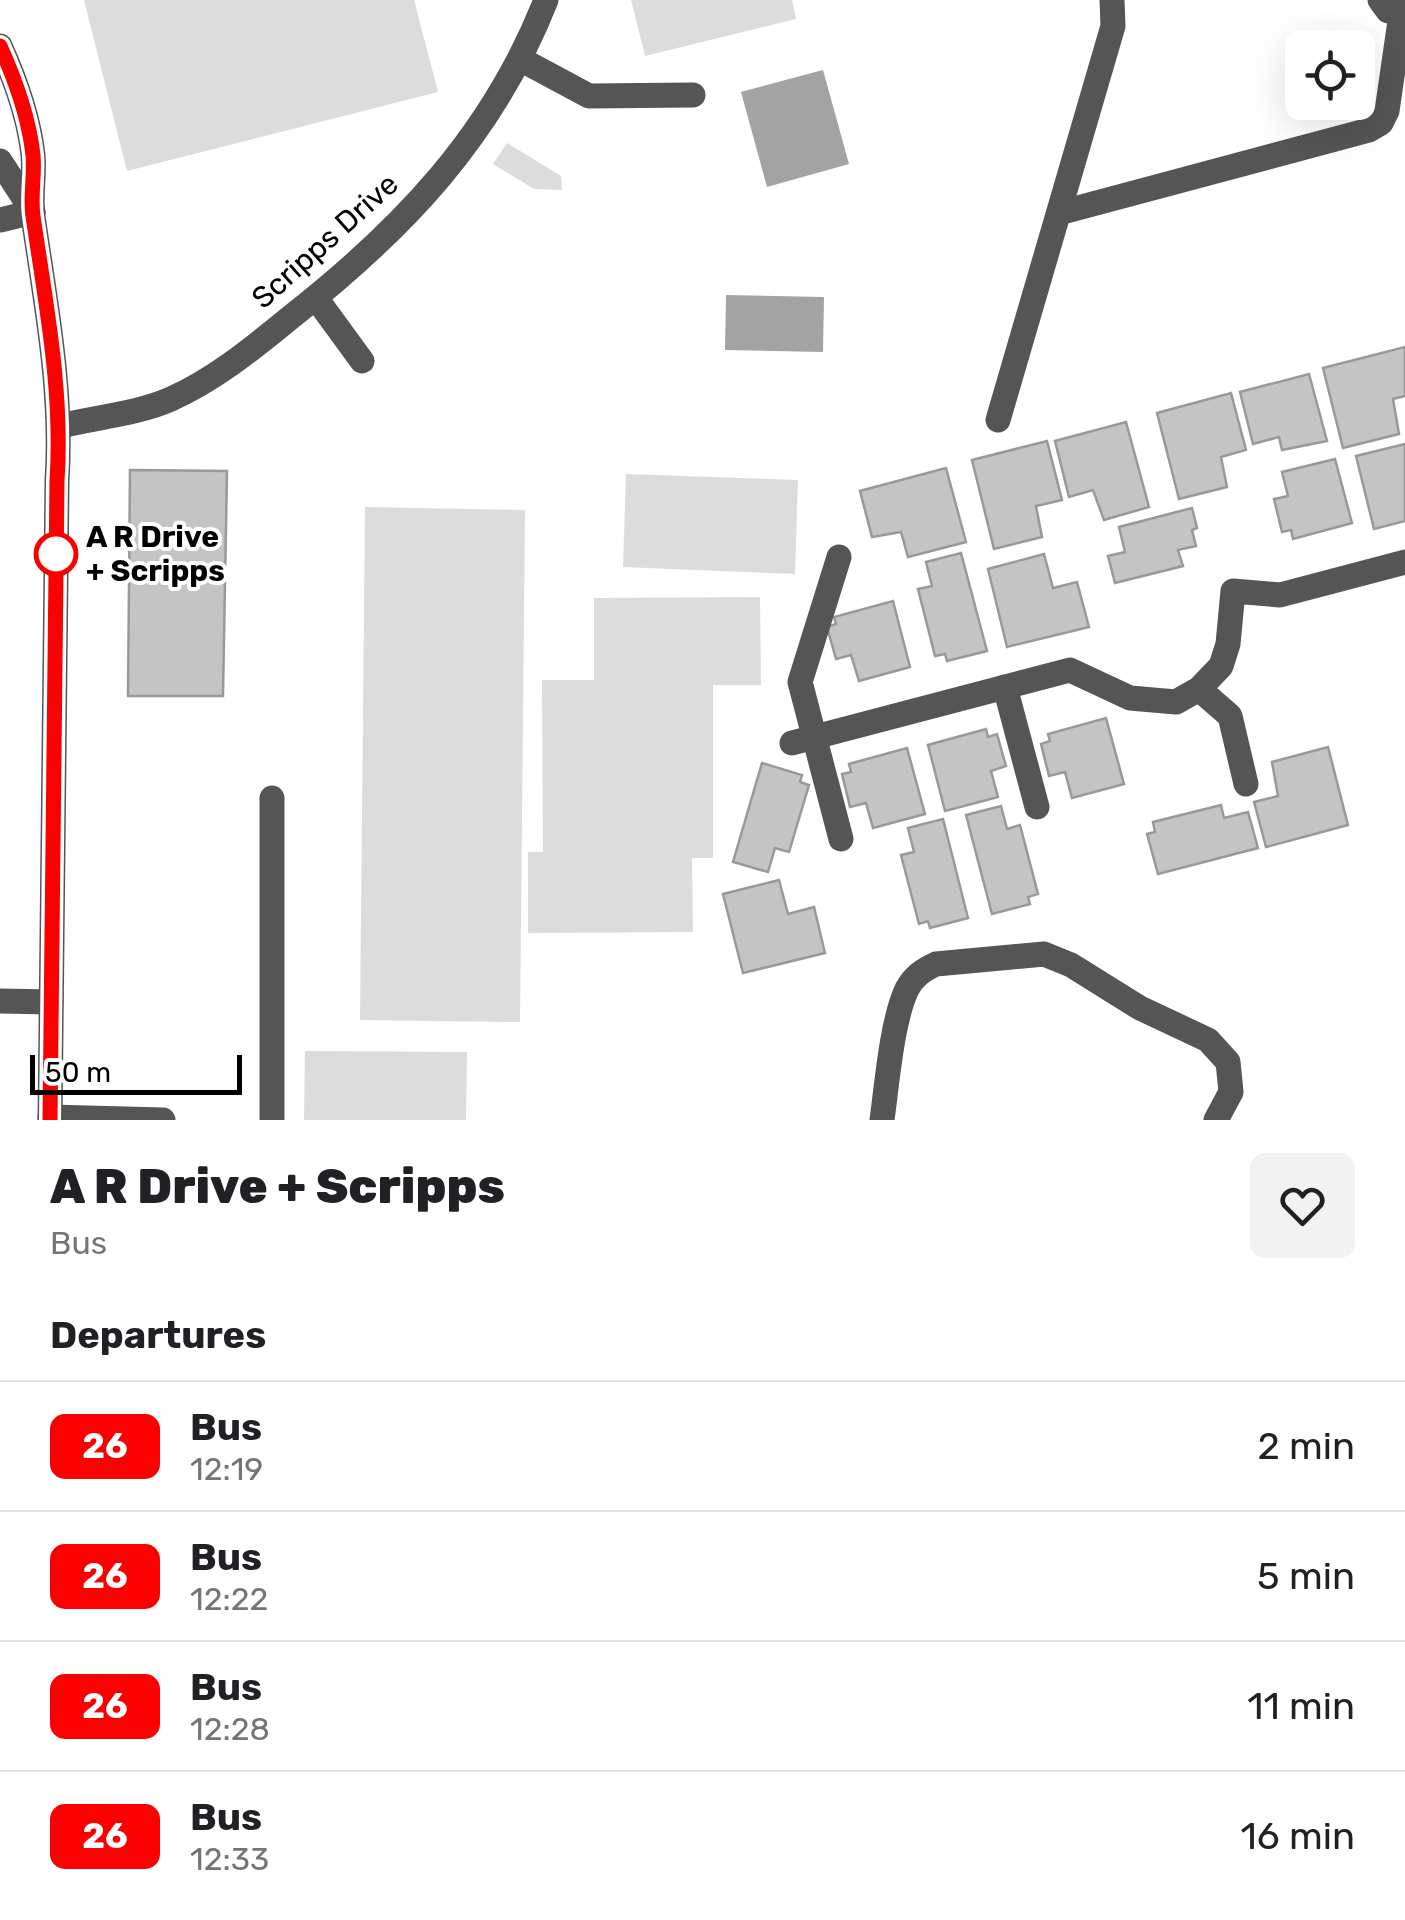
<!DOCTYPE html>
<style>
body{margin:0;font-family:Rubik,sans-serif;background:#f2f2f2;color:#202124;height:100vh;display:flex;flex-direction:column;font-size:38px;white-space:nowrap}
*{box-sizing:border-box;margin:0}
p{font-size:32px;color:#757577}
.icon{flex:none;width:55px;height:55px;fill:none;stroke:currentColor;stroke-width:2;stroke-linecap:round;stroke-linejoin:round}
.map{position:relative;height:1120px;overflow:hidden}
.sheet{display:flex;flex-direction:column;background:#fff;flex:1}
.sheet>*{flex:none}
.badge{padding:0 20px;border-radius:15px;font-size:35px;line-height:65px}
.buttons{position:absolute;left:1285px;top:30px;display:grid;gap:20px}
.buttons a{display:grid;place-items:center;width:90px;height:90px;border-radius:15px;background:#fff;box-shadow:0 10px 40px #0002;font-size:50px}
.scale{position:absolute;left:30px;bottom:25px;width:212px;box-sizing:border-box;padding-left:10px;border:5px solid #000;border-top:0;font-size:28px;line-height:35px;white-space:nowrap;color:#000;-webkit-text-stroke:8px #fff;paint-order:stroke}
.map>.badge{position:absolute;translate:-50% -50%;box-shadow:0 0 0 5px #fff}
h2{padding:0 50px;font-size:38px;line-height:90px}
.round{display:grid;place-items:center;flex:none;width:105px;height:105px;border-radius:15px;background:#f2f2f2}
.overview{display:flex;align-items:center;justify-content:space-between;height:170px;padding:0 50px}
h1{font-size:48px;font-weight:800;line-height:75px}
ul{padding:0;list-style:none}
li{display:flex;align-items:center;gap:30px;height:130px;padding:0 50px;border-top:2px solid #e0e0e0}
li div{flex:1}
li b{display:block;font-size:38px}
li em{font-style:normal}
li .badge{min-width:110px;font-weight:700;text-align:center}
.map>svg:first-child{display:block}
.green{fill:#dcdcdc}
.water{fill:#a3a3a3}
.building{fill:#c4c4c4;stroke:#999;stroke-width:2.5}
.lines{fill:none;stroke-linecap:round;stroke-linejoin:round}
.minor{stroke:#555;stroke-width:25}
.line-casing{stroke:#fff;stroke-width:22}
.line{stroke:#fa0000;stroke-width:15}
.stop-dot{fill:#fff;stroke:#fa0000;stroke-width:5}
.labels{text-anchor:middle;stroke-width:8;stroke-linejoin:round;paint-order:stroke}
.street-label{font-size:30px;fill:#000;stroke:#fff}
.stop-label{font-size:30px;font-weight:bold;fill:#000;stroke:#fff;text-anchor:start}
</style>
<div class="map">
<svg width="1405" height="1120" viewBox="0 0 1405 1120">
<rect width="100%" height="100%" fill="#fff"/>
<g class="green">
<polygon points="84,0 414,0 438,92 127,171"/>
<polygon points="631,0 792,0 796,19 645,56"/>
<polygon points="507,143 561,176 562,190 534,189 493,164"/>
<polygon points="626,474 798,480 795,574 623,567"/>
<polygon points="365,507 525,510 520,1022 360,1020"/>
<polygon points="760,597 761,685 713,685 713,858 692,858 693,932 528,933 528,852 543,852 542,680 594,680 594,598"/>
<polygon points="305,1051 467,1052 466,1120 304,1120"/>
</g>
<g class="water">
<polygon points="823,70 849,164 767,187 741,92"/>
<polygon points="726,295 824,297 823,352 725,350"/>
</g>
<g class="building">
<polygon points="1405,347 1405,396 1393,399 1399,434 1343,448 1323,368"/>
<polygon points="1309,374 1327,441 1282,450 1279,437 1253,444 1240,392"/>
<polygon points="1231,393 1246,450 1221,457 1227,487 1179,499 1157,413"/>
<polygon points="1126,422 1149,507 1104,520 1093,490 1069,497 1055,441"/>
<polygon points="1047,441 1062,500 1036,506 1042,537 994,549 972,460"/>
<polygon points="1405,444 1405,521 1374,529 1356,456"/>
<polygon points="1335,459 1352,523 1293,539 1291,530 1282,532 1274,499 1288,496 1282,472"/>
<polygon points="946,468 966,542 908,557 901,532 872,537 860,491"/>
<polygon points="130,470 227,471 223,696 128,696"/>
<polygon points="1192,508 1197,528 1192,530 1196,546 1178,550 1183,566 1115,583 1108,556 1125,552 1119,527"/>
<polygon points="961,553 987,651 947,661 945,654 935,656 918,589 932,586 926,562"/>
<polygon points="1044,554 1053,588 1077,582 1089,627 1007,647 988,569"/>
<polygon points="893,601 910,667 859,681 851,655 836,659 827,627 836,624 834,617"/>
<polygon points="1106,718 1124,784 1072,798 1065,772 1049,776 1041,744 1050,741 1048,734"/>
<polygon points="986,729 988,737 997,734 1006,766 991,771 998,797 945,811 928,745"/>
<polygon points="1328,747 1348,825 1266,847 1254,802 1278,796 1272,762"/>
<polygon points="907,748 925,814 873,828 866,803 850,807 842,774 851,772 849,764"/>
<polygon points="762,763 802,775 800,782 809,785 789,852 775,848 768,872 733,862"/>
<polygon points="1221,805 1224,818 1248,812 1258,848 1158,874 1147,834 1155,832 1153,822"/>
<polygon points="1001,806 1007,829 1020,825 1038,894 1028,897 1030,904 992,914 966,815"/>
<polygon points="943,819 968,918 930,928 928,921 919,924 901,855 914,852 908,828"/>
<polygon points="779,880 788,914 814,907 825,953 743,973 723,894"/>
</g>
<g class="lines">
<g class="minor">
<polyline points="1380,0 1388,11 1405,6"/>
<path d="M0,46C15,79 29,119 33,155C35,175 30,196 33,216C46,306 63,391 57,481L50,1120"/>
<polyline points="520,59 589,96 693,95"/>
<polyline points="0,161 33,212"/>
<polyline points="1059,213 1369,130 1381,123 1387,111 1402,7"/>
<polyline points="0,220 33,212"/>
<polyline points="316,298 362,361"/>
<polyline points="998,420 1113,26 1112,0"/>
<path d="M60,426C97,417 137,414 171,399C216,379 254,347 291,317C403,229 493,135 546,0"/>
<polyline points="839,557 800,682 841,839"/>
<polyline points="1005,687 1037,807"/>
<polyline points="1199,689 1230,716 1246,784"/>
<polyline points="792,743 1070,670 1130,698 1176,702 1199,689 1221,666 1228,644 1233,591 1280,595 1405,562"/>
<polyline points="272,798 272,1120"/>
<polyline points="0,1001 51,1002"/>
<polyline points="50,1117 163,1120"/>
<path d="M882,1120C887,1084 892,1020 907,989C914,976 923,970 936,964L1044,954L1071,965L1140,1008L1208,1040L1228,1062L1231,1092L1216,1120"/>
</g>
</g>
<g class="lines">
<defs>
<path id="line" d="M0,46C15,79 29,119 33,155C35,175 30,196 33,216C46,306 63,391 57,481L50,1120"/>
</defs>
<use href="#line" class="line-casing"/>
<use href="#line" class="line"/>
</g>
<circle class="stop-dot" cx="56" cy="554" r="20"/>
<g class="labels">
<g class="street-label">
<text transform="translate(325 241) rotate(-42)" y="10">Scripps Drive</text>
</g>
<g class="stop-label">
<text x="86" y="547">A R Drive<tspan x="86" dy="34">+ Scripps</tspan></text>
</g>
</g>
</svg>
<div class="buttons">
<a><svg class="icon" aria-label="locate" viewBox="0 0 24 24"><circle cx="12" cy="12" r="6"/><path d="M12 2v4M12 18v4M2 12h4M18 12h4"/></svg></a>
</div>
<div class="scale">50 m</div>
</div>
<section class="sheet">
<div class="overview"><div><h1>A R Drive + Scripps</h1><p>Bus</p></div><a class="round"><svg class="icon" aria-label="heart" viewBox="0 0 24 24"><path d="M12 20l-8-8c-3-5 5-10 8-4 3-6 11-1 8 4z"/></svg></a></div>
<h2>Departures</h2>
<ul>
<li><span class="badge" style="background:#fa0000;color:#fff">26</span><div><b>Bus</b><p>12:19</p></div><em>2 min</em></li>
<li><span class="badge" style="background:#fa0000;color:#fff">26</span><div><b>Bus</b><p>12:22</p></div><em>5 min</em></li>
<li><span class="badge" style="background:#fa0000;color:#fff">26</span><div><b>Bus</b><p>12:28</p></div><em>11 min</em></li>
<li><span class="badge" style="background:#fa0000;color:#fff">26</span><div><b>Bus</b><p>12:33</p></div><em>16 min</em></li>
</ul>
</section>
